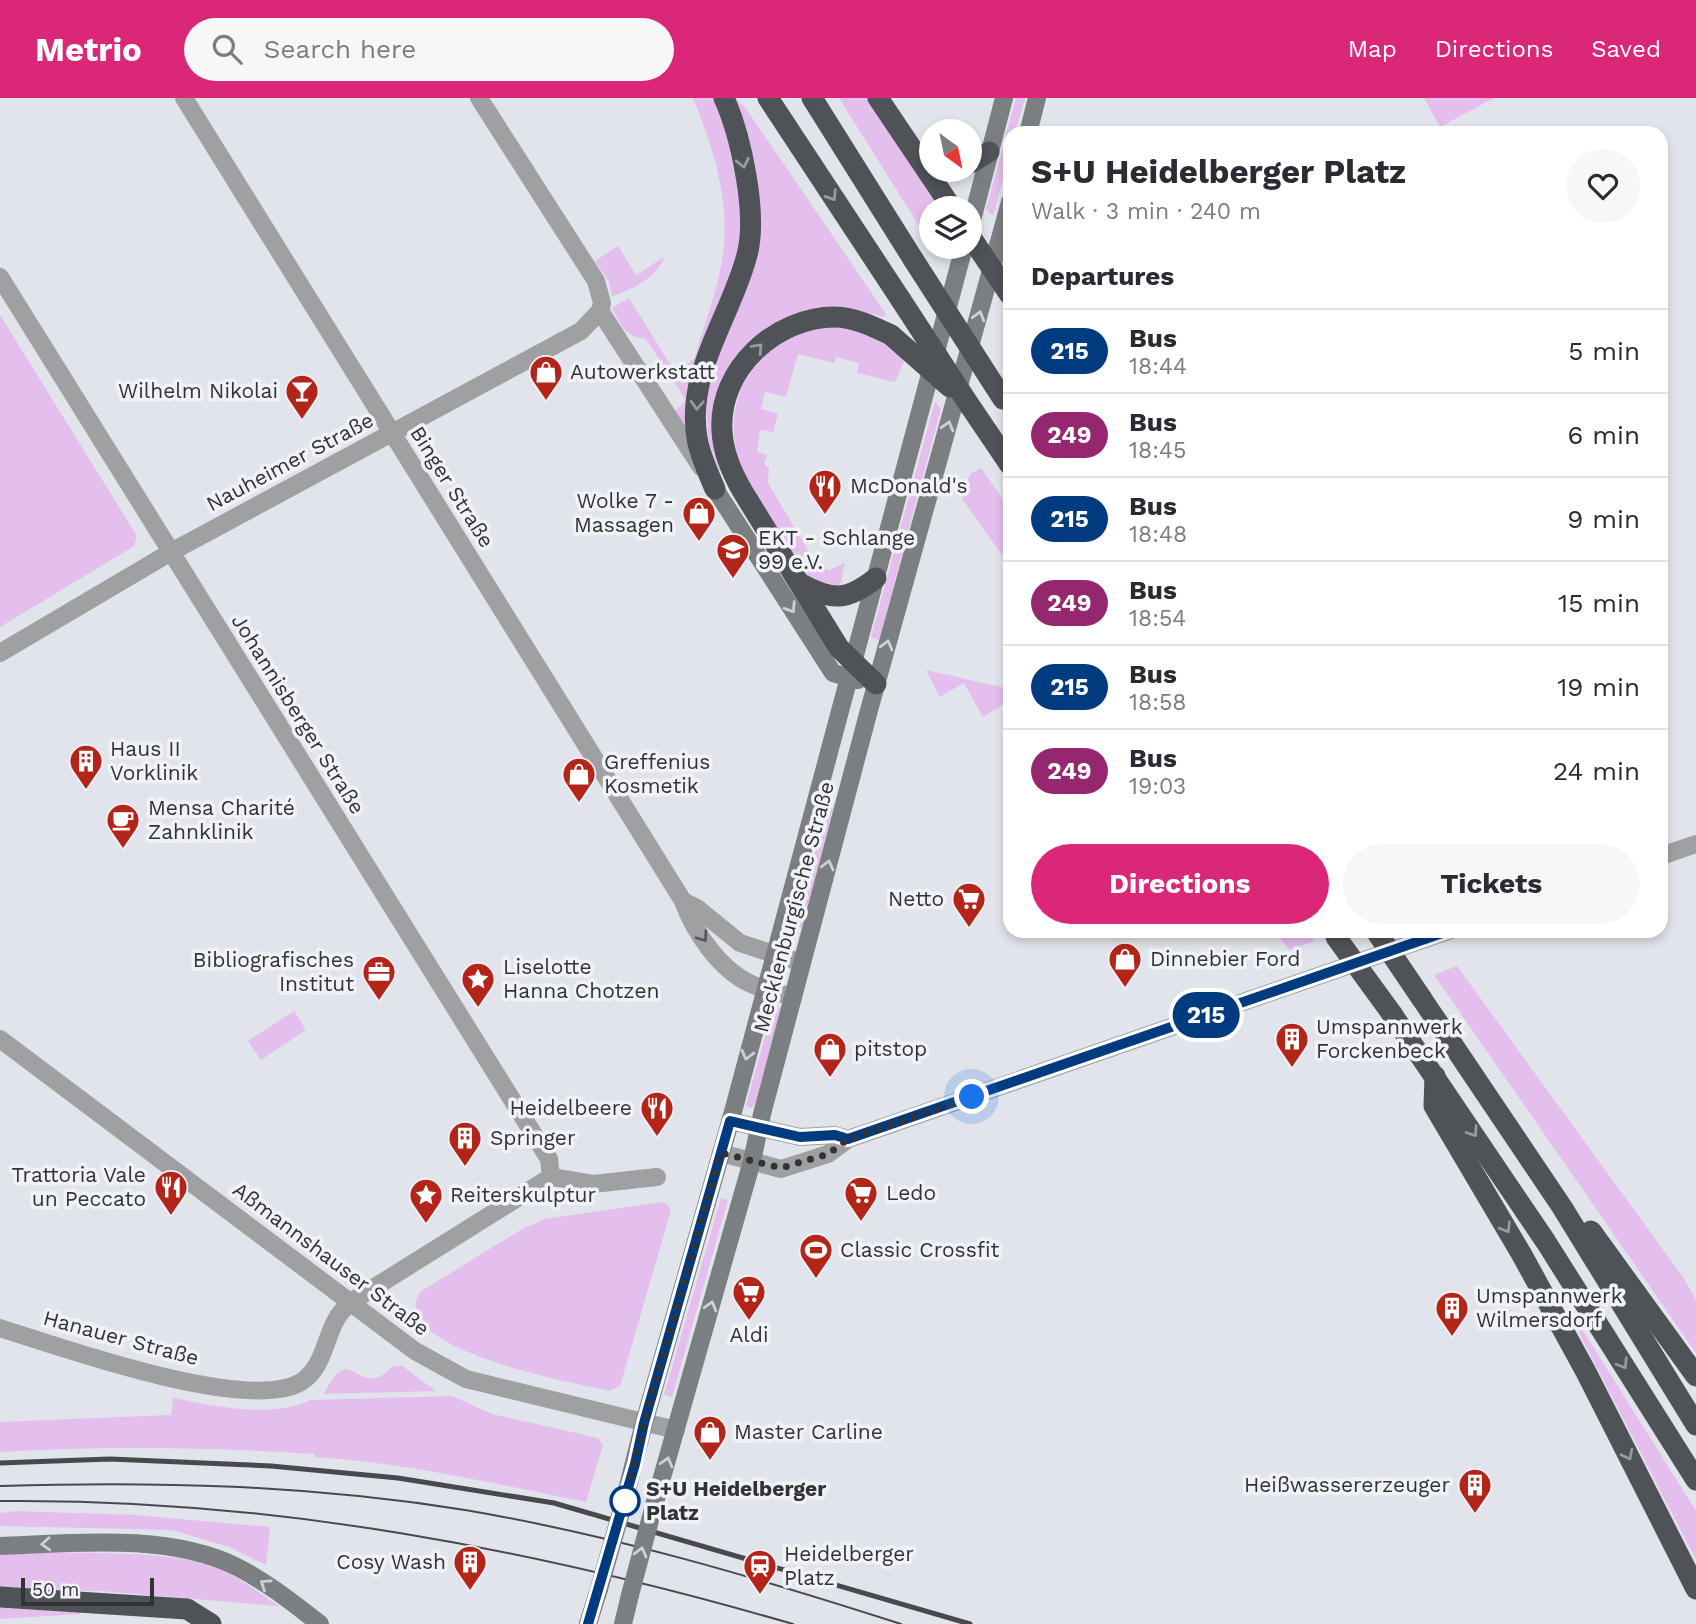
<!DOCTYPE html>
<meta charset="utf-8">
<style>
body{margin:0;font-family:"Work Sans",sans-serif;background:#f7f7f7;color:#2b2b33;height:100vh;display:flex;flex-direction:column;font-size:26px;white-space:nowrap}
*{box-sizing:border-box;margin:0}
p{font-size:23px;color:#7c7c81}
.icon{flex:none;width:38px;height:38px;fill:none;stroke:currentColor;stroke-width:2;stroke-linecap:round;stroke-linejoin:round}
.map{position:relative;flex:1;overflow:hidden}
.panel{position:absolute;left:1003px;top:28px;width:665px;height:812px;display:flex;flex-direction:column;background:#fff;border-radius:21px;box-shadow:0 4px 10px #0003}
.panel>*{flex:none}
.badge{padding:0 14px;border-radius:23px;font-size:24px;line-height:46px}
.needle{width:46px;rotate:147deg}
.controls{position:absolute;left:919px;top:21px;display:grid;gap:14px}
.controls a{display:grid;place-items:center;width:63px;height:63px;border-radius:50%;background:#fff;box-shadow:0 4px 10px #0003;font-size:35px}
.scale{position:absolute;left:21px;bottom:18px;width:133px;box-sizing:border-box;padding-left:7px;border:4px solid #323335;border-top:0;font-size:19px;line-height:24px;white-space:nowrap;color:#323335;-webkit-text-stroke:5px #f0f2f8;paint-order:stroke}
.you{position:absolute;width:35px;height:35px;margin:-18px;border:5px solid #fff;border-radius:50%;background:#1a73e8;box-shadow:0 0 0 10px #1a73e833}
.map>.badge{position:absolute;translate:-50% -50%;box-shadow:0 0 0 4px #fff}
h2{padding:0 28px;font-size:26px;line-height:63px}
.round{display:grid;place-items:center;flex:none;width:74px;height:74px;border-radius:37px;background:#f7f7f7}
.overview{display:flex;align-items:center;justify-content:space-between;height:119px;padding:0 28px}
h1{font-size:33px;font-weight:700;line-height:52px}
.button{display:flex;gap:14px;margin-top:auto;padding:14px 28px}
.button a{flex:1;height:80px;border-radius:42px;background:#db2777;color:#fff;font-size:28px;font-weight:700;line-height:80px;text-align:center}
.button a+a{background:#f7f7f7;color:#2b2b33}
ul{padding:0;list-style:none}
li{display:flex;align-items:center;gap:21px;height:84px;padding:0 28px;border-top:2px solid #e1e1e2}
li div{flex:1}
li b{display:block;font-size:26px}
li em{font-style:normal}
li .badge{min-width:77px;font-weight:700;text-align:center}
header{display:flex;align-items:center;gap:42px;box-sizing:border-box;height:98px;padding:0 35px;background:#db2777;color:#fff}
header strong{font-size:33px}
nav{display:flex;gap:38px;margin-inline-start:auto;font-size:24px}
.search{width:490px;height:63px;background:#f7f7f7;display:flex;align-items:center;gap:18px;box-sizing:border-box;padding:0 24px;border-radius:38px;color:#7c7c81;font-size:26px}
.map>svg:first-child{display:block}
.green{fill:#e4beed}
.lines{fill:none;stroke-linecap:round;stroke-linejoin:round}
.minor{stroke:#9ea0a2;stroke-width:18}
.secondary{stroke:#7c7f82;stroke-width:18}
.motorway{stroke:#4f5358;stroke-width:21}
.tram{stroke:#48494c;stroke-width:2}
.rail{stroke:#48494c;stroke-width:5}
.secondary-bridge{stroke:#7c7f82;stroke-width:18}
.motorway-bridge{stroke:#4f5358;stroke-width:21}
.oneway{stroke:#979ba0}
.oneway2{stroke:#cdd0d5}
.oneway3{stroke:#58595b}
.line-casing{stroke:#fff;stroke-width:16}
.line{stroke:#003b80;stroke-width:10}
.walk{stroke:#323335;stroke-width:7;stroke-dasharray:0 12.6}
.stop-dot{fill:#fff;stroke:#003b80;stroke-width:3.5}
.labels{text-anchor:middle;stroke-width:7;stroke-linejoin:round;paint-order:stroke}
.poi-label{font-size:21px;fill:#323335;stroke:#f0f2f8;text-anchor:start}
.street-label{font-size:21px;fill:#323335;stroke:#f0f2f8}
.stop-label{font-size:21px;font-weight:bold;fill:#323335;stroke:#f0f2f8;text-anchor:start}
</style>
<header>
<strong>Metrio</strong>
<div class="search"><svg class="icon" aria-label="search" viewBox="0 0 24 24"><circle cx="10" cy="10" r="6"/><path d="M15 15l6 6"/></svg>Search here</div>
<nav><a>Map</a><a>Directions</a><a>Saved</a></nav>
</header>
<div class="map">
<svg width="1696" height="1526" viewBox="0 0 1696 1526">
<rect width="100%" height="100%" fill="#e2e4eb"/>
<g class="green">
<path d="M693,0H714L734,52L744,142L685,333L675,313L686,302L646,241C625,239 621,227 612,210L629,200L675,274L694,261C704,227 718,192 723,157C730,102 714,51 693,0Z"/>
<path d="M735,0L747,12L886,216L883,219C833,205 798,205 756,239C747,247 736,257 731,268C725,280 725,352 723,371L719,373L708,342L706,299L718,255L750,165Z"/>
<polygon points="839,0 869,0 942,110 931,110 931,134 925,137"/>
<polygon points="1016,0 1025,0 1015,35 1010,35 1010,55 993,118 986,111"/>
<polygon points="1424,0 1494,0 1440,29"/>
<path d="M618,148L636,177L664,159C658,179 632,192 612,198L609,184L595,163Z"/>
<polygon points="0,217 137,438 134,448 0,529"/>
<path d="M833,228C860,231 885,242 905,261L895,284L857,275L859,265L836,259L834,265L798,256L786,299L765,294L761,311L778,316L773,334L760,332L757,354L767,357L764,366L769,370L768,385L816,466L829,472L845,465L839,492C829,488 812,485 805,477C791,462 782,439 771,422C763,409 752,395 746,381C711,306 754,238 833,228Z"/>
<polygon points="935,303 941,311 879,542 871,539"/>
<polygon points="981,370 1010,412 1010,468 962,401 970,376"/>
<polygon points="926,572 1010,591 1010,602 983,619 964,585 940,599"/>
<polygon points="828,709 833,710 802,830 794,829"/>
<polygon points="1275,833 1307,833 1314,843 1289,852"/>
<polygon points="1457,868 1683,1179 1696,1202 1696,1255 1434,877"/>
<polygon points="777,908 780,911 777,924 754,1009 750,1010 746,1007 773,910"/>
<polygon points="294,913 306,932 261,962 248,943"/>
<polygon points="721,1100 728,1102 672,1299 664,1297"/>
<path d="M662,1104L667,1106L671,1112L620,1288L610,1293C576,1285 384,1251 420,1194L522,1131L545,1121Z"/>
<polygon points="1577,1223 1696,1413 1696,1462 1574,1225"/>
<path d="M394,1268H402L436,1293L324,1296C347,1249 353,1284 375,1280C383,1279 387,1272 394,1268Z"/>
<path d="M452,1298L492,1316L598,1340L603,1347L586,1404C496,1386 407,1365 315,1359L314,1356C209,1349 104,1348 0,1354V1324L171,1317L173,1300C216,1308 270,1321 310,1302Z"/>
<polygon points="16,1413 135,1417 270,1429 266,1467 229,1449 172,1432 0,1428 0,1415"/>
<path d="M43,1454C94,1456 166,1452 214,1469C237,1477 258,1494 278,1508L101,1493L0,1490V1456Z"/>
<polygon points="0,1510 80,1513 80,1516 0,1521"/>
</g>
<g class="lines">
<g class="minor">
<path d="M184,0L683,803C694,834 720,872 751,886C765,892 780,895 793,899"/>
<polyline points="479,0 596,183 602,205 600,213 701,369"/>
<polyline points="0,179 549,1061 551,1079"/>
<polyline points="0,555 171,454 581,233 600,213"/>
<polyline points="1661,758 1696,746"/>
<polyline points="683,803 697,810 740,845 802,865"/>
<polyline points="0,941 415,1253 466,1281 676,1332"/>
<polyline points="730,1023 800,1039 835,1037 848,1041"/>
<polyline points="721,1055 781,1071 828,1056 848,1041 860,1037 1448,833"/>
<path d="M0,1230C60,1249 248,1316 301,1284C324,1269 324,1242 337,1220C340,1214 346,1209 351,1204L551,1079L593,1086L657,1079"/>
</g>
<g class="secondary">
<polyline points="1028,35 1037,0"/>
<polyline points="970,130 1004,0"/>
<polyline points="715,391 833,575 858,582"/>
<polyline points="624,1404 644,1325 734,1010 964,149"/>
<polyline points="653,1411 752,1063 762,1016 868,616 1010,104"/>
<path d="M0,1448C74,1445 169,1435 237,1469C267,1484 294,1506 320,1526"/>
<polyline points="588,1526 599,1491"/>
<polyline points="623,1526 630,1497"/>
</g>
<g class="motorway">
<polyline points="768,0 901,202"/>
<polyline points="812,0 913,161"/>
<polyline points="878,0 952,110"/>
<polyline points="970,65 989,54"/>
<polyline points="970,138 1010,197"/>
<polyline points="970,308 1010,367"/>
<path d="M715,391C708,374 700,358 697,340C686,273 731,219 747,157C758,116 741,38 724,0"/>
<path d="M801,486C833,503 847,503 876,480"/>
<path d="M876,586L839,550L743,394C733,377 723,354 722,333C718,271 776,219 835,219C854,219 874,229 891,237"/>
<polyline points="1422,901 1562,1109 1696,1327"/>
<polyline points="1392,916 1546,1144 1696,1382"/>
<polyline points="1435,978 1434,1008 1522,1157 1586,1274 1696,1491"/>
<polyline points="1591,1133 1696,1278"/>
<polyline points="0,1499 187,1511 211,1526"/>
</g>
<g class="tram">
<path d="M0,1388C156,1383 310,1387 465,1412C613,1437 758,1480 901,1526"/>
<path d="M0,1403C270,1400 535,1451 793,1526"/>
</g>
<polyline class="rail" points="0,1365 110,1361 271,1368 398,1380 554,1405 970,1526"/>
<g class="secondary-bridge">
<polyline points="599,1491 624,1404"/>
<polyline points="630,1497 653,1411"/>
</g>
<g class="motorway-bridge">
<polyline points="913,161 1003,301"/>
<polyline points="901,202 970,308"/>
<polyline points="891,237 950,289"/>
<polyline points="1376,833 1422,901"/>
<polyline points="1336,839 1392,916"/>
</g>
</g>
<defs><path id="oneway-chevron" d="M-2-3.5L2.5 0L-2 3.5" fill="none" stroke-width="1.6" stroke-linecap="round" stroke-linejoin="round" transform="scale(1.75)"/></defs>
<g class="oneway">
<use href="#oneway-chevron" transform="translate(743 65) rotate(78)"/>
<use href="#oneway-chevron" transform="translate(832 98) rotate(57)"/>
<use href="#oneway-chevron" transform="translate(758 250) rotate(-47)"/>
<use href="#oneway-chevron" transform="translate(697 307) rotate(93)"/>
<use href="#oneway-chevron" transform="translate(1473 1034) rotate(56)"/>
<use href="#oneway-chevron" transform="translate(1506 1130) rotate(59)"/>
<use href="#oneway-chevron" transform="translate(1623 1266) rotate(58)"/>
<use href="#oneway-chevron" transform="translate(1628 1357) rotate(63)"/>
</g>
<g class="oneway2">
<use href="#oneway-chevron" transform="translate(979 218) rotate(-74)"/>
<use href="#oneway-chevron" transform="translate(948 328) rotate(-74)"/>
<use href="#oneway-chevron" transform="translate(791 510) rotate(57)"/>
<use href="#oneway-chevron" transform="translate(887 547) rotate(-75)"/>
<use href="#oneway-chevron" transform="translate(828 767) rotate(-75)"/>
<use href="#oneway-chevron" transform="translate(747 957) rotate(104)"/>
<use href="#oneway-chevron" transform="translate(711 1208) rotate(-74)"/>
<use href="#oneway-chevron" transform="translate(667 1364) rotate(-74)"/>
<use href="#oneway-chevron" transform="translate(46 1446) rotate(177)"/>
<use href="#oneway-chevron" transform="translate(641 1454) rotate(-75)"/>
<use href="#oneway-chevron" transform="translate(265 1486) rotate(-146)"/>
</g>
<use class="oneway3" href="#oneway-chevron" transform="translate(703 839) rotate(54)"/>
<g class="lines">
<defs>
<polyline id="line" points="588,1526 635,1366 644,1325 730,1023 800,1039 835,1037 848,1041 1448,833"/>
</defs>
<use href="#line" class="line-casing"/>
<use href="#line" class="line"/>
<polyline class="walk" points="625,1403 644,1325 721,1055 781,1070 828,1056 848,1041 972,999"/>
</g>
<defs>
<symbol id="shop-pin" viewBox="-11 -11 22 30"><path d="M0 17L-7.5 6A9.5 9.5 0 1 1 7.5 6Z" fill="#b32518" stroke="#f0f2f8"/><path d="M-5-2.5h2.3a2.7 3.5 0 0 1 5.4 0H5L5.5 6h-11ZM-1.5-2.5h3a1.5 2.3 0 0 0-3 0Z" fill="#fff"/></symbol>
<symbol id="bar-pin" viewBox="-11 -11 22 30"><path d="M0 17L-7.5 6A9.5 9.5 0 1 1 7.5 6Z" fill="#b32518" stroke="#f0f2f8"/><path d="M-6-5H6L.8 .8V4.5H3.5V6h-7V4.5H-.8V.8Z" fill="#fff"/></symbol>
<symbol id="restaurant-pin" viewBox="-11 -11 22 30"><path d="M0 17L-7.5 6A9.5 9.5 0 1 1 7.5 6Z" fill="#b32518" stroke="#f0f2f8"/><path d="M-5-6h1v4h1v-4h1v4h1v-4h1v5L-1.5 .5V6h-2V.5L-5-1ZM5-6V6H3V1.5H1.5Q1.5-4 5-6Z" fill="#fff"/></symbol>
<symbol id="school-pin" viewBox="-11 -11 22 30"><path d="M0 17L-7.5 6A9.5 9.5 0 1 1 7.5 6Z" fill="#b32518" stroke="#f0f2f8"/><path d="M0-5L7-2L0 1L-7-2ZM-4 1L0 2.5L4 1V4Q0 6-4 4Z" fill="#fff"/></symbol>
<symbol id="building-pin" viewBox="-11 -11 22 30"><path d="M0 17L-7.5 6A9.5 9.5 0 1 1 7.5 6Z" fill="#b32518" stroke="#f0f2f8"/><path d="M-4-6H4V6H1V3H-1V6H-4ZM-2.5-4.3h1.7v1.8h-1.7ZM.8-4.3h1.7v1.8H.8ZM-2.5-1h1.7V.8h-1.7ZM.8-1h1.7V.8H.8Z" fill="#fff"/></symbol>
<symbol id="cafe-pin" viewBox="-11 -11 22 30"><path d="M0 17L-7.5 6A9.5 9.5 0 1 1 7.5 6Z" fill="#b32518" stroke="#f0f2f8"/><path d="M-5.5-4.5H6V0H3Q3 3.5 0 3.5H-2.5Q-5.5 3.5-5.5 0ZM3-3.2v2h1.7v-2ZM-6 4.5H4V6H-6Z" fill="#fff"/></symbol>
<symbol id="supermarket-pin" viewBox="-11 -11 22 30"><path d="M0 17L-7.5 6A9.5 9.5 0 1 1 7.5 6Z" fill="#b32518" stroke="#f0f2f8"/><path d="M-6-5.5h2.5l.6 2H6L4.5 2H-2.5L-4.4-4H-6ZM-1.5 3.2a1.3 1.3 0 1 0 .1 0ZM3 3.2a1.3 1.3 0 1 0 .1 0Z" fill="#fff"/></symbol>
<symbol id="office-pin" viewBox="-11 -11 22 30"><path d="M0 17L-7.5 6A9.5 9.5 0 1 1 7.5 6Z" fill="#b32518" stroke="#f0f2f8"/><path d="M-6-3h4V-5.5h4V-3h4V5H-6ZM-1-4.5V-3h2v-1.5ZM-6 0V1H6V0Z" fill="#fff"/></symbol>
<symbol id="sight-pin" viewBox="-11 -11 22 30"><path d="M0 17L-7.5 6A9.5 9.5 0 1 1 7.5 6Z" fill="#b32518" stroke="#f0f2f8"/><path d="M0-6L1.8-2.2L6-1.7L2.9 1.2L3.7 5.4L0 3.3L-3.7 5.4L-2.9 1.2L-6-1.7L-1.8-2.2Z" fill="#fff"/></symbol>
<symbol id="stadium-pin" viewBox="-11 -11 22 30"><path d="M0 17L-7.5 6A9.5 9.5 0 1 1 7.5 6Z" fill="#b32518" stroke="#f0f2f8"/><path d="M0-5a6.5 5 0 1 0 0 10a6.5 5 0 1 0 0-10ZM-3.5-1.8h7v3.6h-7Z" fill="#fff"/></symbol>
<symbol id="station-pin" viewBox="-11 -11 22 30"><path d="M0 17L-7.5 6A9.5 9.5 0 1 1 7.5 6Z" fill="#b32518" stroke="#f0f2f8"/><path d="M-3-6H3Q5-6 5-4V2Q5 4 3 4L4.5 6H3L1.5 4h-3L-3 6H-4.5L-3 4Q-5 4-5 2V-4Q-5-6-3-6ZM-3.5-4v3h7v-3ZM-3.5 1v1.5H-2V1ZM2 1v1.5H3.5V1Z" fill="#fff"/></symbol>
</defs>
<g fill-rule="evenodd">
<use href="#shop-pin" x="527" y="255" width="38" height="52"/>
<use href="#bar-pin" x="283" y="274" width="38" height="52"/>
<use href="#restaurant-pin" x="806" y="369" width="38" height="52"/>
<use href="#shop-pin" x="680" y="396" width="38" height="52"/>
<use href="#school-pin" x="714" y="433" width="38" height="52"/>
<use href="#building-pin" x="67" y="644" width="38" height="52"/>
<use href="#shop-pin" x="560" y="657" width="38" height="52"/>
<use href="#cafe-pin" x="104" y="703" width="38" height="52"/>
<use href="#supermarket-pin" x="950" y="782" width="38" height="52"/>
<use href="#shop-pin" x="1106" y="842" width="38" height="52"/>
<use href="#office-pin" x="360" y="855" width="38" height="52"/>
<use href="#sight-pin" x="459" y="862" width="38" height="52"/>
<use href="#building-pin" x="1273" y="922" width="38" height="52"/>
<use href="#shop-pin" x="811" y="932" width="38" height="52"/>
<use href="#restaurant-pin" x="638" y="991" width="38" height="52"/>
<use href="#building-pin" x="446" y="1021" width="38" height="52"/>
<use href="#restaurant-pin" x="152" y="1070" width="38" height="52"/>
<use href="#supermarket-pin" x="842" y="1076" width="38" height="52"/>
<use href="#sight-pin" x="407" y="1078" width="38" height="52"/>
<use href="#stadium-pin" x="797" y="1133" width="38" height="52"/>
<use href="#supermarket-pin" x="730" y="1175" width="38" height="52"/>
<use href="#building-pin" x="1433" y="1191" width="38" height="52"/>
<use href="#shop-pin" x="691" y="1315" width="38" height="52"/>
<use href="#building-pin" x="1456" y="1368" width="38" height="52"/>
<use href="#building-pin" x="451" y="1445" width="38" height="52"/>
<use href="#station-pin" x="741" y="1449" width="38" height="52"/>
</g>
<circle class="stop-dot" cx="625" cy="1403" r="14"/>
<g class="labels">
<g class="poi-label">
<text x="570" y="281">Autowerkstatt</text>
<text x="278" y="300" text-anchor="end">Wilhelm Nikolai</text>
<text x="850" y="395">McDonald's</text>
<text x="674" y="410" text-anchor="end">Wolke 7 -<tspan x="674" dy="24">Massagen</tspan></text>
<text x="758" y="447">EKT - Schlange<tspan x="758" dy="24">99 e.V.</tspan></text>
<text x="110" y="658">Haus II<tspan x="110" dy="24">Vorklinik</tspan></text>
<text x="604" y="671">Greffenius<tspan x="604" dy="24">Kosmetik</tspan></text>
<text x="148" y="717">Mensa Charité<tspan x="148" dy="24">Zahnklinik</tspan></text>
<text x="944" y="808" text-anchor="end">Netto</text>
<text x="1150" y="868">Dinnebier Ford</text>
<text x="354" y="869" text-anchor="end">Bibliografisches<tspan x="354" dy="24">Institut</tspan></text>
<text x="503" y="876">Liselotte<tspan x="503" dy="24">Hanna Chotzen</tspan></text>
<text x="1316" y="936">Umspannwerk<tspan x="1316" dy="24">Forckenbeck</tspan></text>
<text x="854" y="958">pitstop</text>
<text x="632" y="1017" text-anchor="end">Heidelbeere</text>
<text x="490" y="1047">Springer</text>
<text x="146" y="1084" text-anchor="end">Trattoria Vale<tspan x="146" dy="24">un Peccato</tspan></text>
<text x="886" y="1102">Ledo</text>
<text x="450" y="1104">Reiterskulptur</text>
<text x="840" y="1159">Classic Crossfit</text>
<text x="1476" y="1205">Umspannwerk<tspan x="1476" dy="24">Wilmersdorf</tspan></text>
<text x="749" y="1244" text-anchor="middle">Aldi</text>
<text x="734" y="1341">Master Carline</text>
<text x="1450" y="1394" text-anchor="end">Heißwassererzeuger</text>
<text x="784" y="1463">Heidelberger<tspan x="784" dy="24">Platz</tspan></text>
<text x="446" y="1471" text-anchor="end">Cosy Wash</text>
</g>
<g class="street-label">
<text transform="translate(290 364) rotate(-28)" y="7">Nauheimer Straße</text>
<text transform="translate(452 389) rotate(58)" y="7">Binger Straße</text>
<text transform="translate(298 616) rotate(58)" y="7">Johannisberger Straße</text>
<text transform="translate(794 809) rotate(-75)" y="7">Mecklenburgische Straße</text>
<text transform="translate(331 1161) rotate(37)" y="7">Aßmannshauser Straße</text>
<text transform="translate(121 1240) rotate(15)" y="7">Hanauer Straße</text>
</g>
<g class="stop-label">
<text x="646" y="1398">S+U Heidelberger<tspan x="646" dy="24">Platz</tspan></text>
</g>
</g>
</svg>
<div class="controls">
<a><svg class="needle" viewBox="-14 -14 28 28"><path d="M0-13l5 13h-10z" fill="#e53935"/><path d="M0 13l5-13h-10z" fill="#7c7c81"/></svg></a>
<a><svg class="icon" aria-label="layers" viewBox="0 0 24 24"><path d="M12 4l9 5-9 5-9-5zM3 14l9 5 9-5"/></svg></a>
</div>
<div class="scale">50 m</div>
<div class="you" style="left:972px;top:999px"></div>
<b class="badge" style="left:1206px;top:917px;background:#003b80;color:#fff">215</b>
<section class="panel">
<div class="overview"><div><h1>S+U Heidelberger Platz</h1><p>Walk · 3 min · 240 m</p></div><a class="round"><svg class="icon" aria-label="heart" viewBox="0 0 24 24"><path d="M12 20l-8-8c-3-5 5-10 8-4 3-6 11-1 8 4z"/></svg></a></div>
<h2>Departures</h2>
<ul>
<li><span class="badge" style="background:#003b80;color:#fff">215</span><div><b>Bus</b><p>18:44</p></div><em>5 min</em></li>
<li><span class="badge" style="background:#95276e;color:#fff">249</span><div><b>Bus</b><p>18:45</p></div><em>6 min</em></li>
<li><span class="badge" style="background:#003b80;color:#fff">215</span><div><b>Bus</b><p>18:48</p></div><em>9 min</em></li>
<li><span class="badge" style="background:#95276e;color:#fff">249</span><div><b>Bus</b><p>18:54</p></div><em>15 min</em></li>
<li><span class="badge" style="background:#003b80;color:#fff">215</span><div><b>Bus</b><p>18:58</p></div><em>19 min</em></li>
<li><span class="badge" style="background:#95276e;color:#fff">249</span><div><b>Bus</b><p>19:03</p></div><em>24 min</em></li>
</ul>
<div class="button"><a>Directions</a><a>Tickets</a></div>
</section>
</div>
